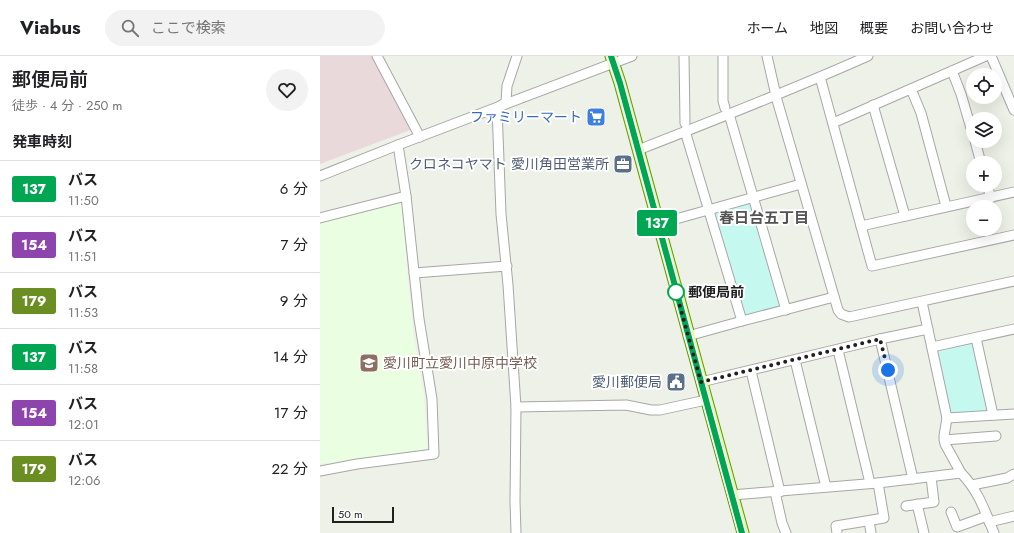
<!DOCTYPE html>
<html lang="ja">
<meta charset="utf-8">
<style>
body{margin:0;font-family:Jost,"Noto Sans JP",sans-serif;background:#f2f2f2;color:#202124;height:100vh;display:flex;flex-direction:column;font-size:15px;white-space:nowrap}
*{box-sizing:border-box;margin:0}
p{font-size:13px;color:#757577}
.icon{flex:none;width:22px;height:22px;fill:none;stroke:currentColor;stroke-width:2;stroke-linecap:round;stroke-linejoin:round}
.map{position:relative;flex:1;overflow:hidden}
.panel{display:flex;flex-direction:column;background:#fff;width:320px}
.panel>*{flex:none}
.badge{padding:0 8px;border-radius:3px;font-size:14px;line-height:26px}
.tools{position:absolute;left:646px;top:12px;display:grid;gap:8px}
.tools a{display:grid;place-items:center;width:36px;height:36px;border-radius:50%;background:#fff;box-shadow:0 4px 16px #0002;font-size:20px}
.scale{position:absolute;left:12px;bottom:10px;width:62px;box-sizing:border-box;padding-left:4px;border:2px solid #202020;border-top:0;font-size:11px;line-height:14px;white-space:nowrap;color:#202020;-webkit-text-stroke:3px #fff;paint-order:stroke}
.you{position:absolute;width:20px;height:20px;margin:-10px;border:3px solid #fff;border-radius:50%;background:#1a73e8;box-shadow:0 0 0 6px #1a73e833}
.map>.badge{position:absolute;translate:-50% -50%;box-shadow:0 0 0 2px #fff}
h2{padding:0 12px;font-size:15px;line-height:36px}
.round{display:grid;place-items:center;flex:none;width:42px;height:42px;border-radius:21px;background:#f2f2f2}
.headline{display:flex;align-items:center;justify-content:space-between;height:68px;padding:0 12px}
h1{font-size:19px;font-weight:600;line-height:30px}
ul{padding:0;list-style:none}
li{display:flex;align-items:center;gap:12px;height:56px;padding:0 12px;border-top:1px solid #e0e0e0}
li div{flex:1}
li b{display:block;font-size:15px}
li em{font-style:normal}
li .badge{min-width:44px;font-weight:700;text-align:center}
header{display:flex;align-items:center;gap:24px;box-sizing:border-box;height:56px;padding:0 20px;background:#fff;border-bottom:1px solid #e0e0e0}
header strong{font-size:19px}
nav{display:flex;gap:22px;margin-inline-start:auto;font-size:14px}
.search{width:280px;height:36px;background:#f2f2f2;display:flex;align-items:center;gap:10px;box-sizing:border-box;padding:0 14px;border-radius:22px;color:#757577;font-size:15px}
main{display:flex;flex:1;min-height:0}
.map>svg:first-child{display:block}
.industrial{fill:#ead9da}
.education{fill:#eaffe2}
.park{fill:#c5f9ef}
.lines{fill:none;stroke-linecap:round;stroke-linejoin:round}
.minor-casing{stroke:#a7a7a7;stroke-width:11}
.major-casing{stroke:#5e9b01;stroke-width:13}
.minor{stroke:#fff;stroke-width:9}
.major{stroke:#e0fba1;stroke-width:11}
.line-casing{stroke:#fff;stroke-width:9}
.line{stroke:#00a651;stroke-width:6}
.walk{stroke:#202020;stroke-width:4;stroke-dasharray:0 7.2}
.stop-dot{fill:#fff;stroke:#00a651;stroke-width:2}
.labels{text-anchor:middle;stroke-width:4;stroke-linejoin:round;paint-order:stroke}
.shop-label{font-size:14px;fill:#366cbe;stroke:#fff;text-anchor:end}
.service-label{font-size:14px;fill:#4e5e75;stroke:#fff;text-anchor:end}
.stop-label{font-size:14px;font-weight:bold;fill:#202020;stroke:#fff;text-anchor:start}
.education-label{font-size:14px;fill:#785e54;stroke:#fff;text-anchor:start}
.neighbourhood-label{font-size:15px;font-weight:bold;fill:#535353;stroke:#fff}
</style>
<header>
<strong>Viabus</strong>
<div class="search"><svg class="icon" aria-label="search" viewBox="0 0 24 24"><circle cx="10" cy="10" r="6"/><path d="M15 15l6 6"/></svg>ここで検索</div>
<nav><a>ホーム</a><a>地図</a><a>概要</a><a>お問い合わせ</a></nav>
</header>
<main>
<section class="panel">
<div class="headline"><div><h1>郵便局前</h1><p>徒歩 · 4 分 · 250 m</p></div><a class="round"><svg class="icon" aria-label="heart" viewBox="0 0 24 24"><path d="M12 20l-8-8c-3-5 5-10 8-4 3-6 11-1 8 4z"/></svg></a></div>
<h2>発車時刻</h2>
<ul>
<li><span class="badge" style="background:#00a651;color:#fff">137</span><div><b>バス</b><p>11:50</p></div><em>6 分</em></li>
<li><span class="badge" style="background:#8e44ad;color:#fff">154</span><div><b>バス</b><p>11:51</p></div><em>7 分</em></li>
<li><span class="badge" style="background:#6b8e23;color:#fff">179</span><div><b>バス</b><p>11:53</p></div><em>9 分</em></li>
<li><span class="badge" style="background:#00a651;color:#fff">137</span><div><b>バス</b><p>11:58</p></div><em>14 分</em></li>
<li><span class="badge" style="background:#8e44ad;color:#fff">154</span><div><b>バス</b><p>12:01</p></div><em>17 分</em></li>
<li><span class="badge" style="background:#6b8e23;color:#fff">179</span><div><b>バス</b><p>12:06</p></div><em>22 分</em></li>
</ul>
</section>
<div class="map">
<svg width="694" height="477" viewBox="0 0 694 477">
<rect width="100%" height="100%" fill="#edf1e7"/>
<polygon class="industrial" points="0,0 52,0 93,73 0,108"/>
<polygon class="education" points="78,145 81,147 93,276 104,339 107,391 105,393 0,408 0,166"/>
<g class="park">
<polygon points="432,146 461,251 424,261 392,158"/>
<polygon points="653,286 668,357 629,360 616,293"/>
</g>
<g class="lines">
<defs>
<g id="minor">
<polyline points="57,0 100,81"/>
<polyline points="197,0 187,30 186,46 177,52 181,158 188,229 196,351 306,349 331,354 340,354 386,344"/>
<polyline points="364,0 365,67"/>
<polyline points="403,0 403,45 405,52"/>
<polyline points="447,0 457,44 518,254 521,258 529,261 694,225"/>
<polyline points="671,0 694,54"/>
<polyline points="632,15 641,38 653,79"/>
<polyline points="500,21 552,210 694,179"/>
<polyline points="591,33 601,57 626,150"/>
<polyline points="553,49 585,160"/>
<polyline points="409,58 466,254"/>
<polyline points="513,67 666,0"/>
<polyline points="365,75 422,265 514,241"/>
<polyline points="655,85 661,107"/>
<path d="M318,94C395,64 472,34 548,0"/>
<polyline points="0,120 78,89 312,0"/>
<polyline points="667,129 671,142"/>
<polyline points="0,162 86,140"/>
<polyline points="338,168 481,128"/>
<polyline points="541,170 694,136"/>
<polyline points="94,217 187,210"/>
<polyline points="602,246 627,362 694,358"/>
<polyline points="368,280 422,265"/>
<polyline points="656,282 673,359"/>
<polyline points="560,283 608,273"/>
<polyline points="612,291 694,273"/>
<polyline points="518,294 550,427"/>
<polyline points="475,304 506,431"/>
<polyline points="431,315 460,436"/>
<polyline points="381,326 560,283 593,423"/>
<polyline points="196,351 195,445 196,477"/>
<polyline points="624,384 676,380"/>
<polyline points="0,415 37,408 114,398 112,343 99,263 86,140 78,89"/>
<path d="M641,417C658,434 665,455 674,477"/>
<polyline points="652,429 687,422 694,418"/>
<polyline points="455,436 462,467 466,477"/>
<polyline points="412,439 558,427 641,417 625,388 624,380 627,362"/>
<polyline points="597,448 604,477"/>
<polyline points="586,450 614,446 611,421"/>
<polyline points="631,456 637,471 667,460"/>
<polyline points="549,465 551,477"/>
<polyline points="669,466 694,460"/>
<polyline points="517,477 516,470 564,462 558,427"/>
</g>
<polyline id="major" points="291,0 300,27 423,477"/>
</defs>
<use href="#minor" class="minor-casing"/>
<use href="#major" class="major-casing"/>
<use href="#minor" class="minor"/>
<use href="#major" class="major"/>
</g>
<g class="lines">
<defs>
<polyline id="line" points="291,0 300,27 422,477"/>
</defs>
<use href="#line" class="line-casing"/>
<use href="#line" class="line"/>
<polyline class="walk" points="356,236 381,326 560,283 568,314"/>
</g>
<defs>
<symbol id="supermarket-square" viewBox="-11 -11 22 22"><rect x="-9" y="-9" width="18" height="18" rx="4" fill="#3f7fe0" stroke="#fff"/><path d="M-6-5.5h2.5l.6 2H6L4.5 2H-2.5L-4.4-4H-6ZM-1.5 3.2a1.3 1.3 0 1 0 .1 0ZM3 3.2a1.3 1.3 0 1 0 .1 0Z" fill="#fff"/></symbol>
<symbol id="office-square" viewBox="-11 -11 22 22"><rect x="-9" y="-9" width="18" height="18" rx="4" fill="#5c6f8a" stroke="#fff"/><path d="M-6-3h4V-5.5h4V-3h4V5H-6ZM-1-4.5V-3h2v-1.5ZM-6 0V1H6V0Z" fill="#fff"/></symbol>
<symbol id="school-square" viewBox="-11 -11 22 22"><rect x="-9" y="-9" width="18" height="18" rx="4" fill="#8d6e63" stroke="#fff"/><path d="M0-5L7-2L0 1L-7-2ZM-4 1L0 2.5L4 1V4Q0 6-4 4Z" fill="#fff"/></symbol>
<symbol id="civic-square" viewBox="-11 -11 22 22"><rect x="-9" y="-9" width="18" height="18" rx="4" fill="#5c6f8a" stroke="#fff"/><path d="M-.6-6.5H3V-4.5H.6V-3L4-1V1h2V6H-6V1h2V-1L-.6-3ZM-1.2 2.5V6h2.4V2.5Z" fill="#fff"/></symbol>
</defs>
<g fill-rule="evenodd">
<use href="#supermarket-square" x="265" y="50" width="22" height="22"/>
<use href="#office-square" x="292" y="97" width="22" height="22"/>
<use href="#school-square" x="38" y="296" width="22" height="22"/>
<use href="#civic-square" x="345" y="315" width="22" height="22"/>
</g>
<circle class="stop-dot" cx="356" cy="236" r="8"/>
<g class="labels">
<g class="shop-label">
<text x="262" y="66">ファミリーマート</text>
</g>
<g class="service-label">
<text x="289" y="113">クロネコヤマト 愛川角田営業所</text>
<text x="342" y="331">愛川郵便局</text>
</g>
<g class="stop-label">
<text x="368" y="241">郵便局前</text>
</g>
<g class="education-label">
<text x="63" y="312">愛川町立愛川中原中学校</text>
</g>
<g class="neighbourhood-label">
<text x="444" y="167">春日台五丁目</text>
</g>
</g>
</svg>
<div class="tools">
<a><svg class="icon" aria-label="locate" viewBox="0 0 24 24"><circle cx="12" cy="12" r="6"/><path d="M12 2v4M12 18v4M2 12h4M18 12h4"/></svg></a>
<a><svg class="icon" aria-label="layers" viewBox="0 0 24 24"><path d="M12 4l9 5-9 5-9-5zM3 14l9 5 9-5"/></svg></a>
<a>+</a>
<a>−</a>
</div>
<div class="scale">50 m</div>
<div class="you" style="left:568px;top:314px"></div>
<b class="badge" style="left:337px;top:167px;background:#00a651;color:#fff">137</b>
</div>
</main>
